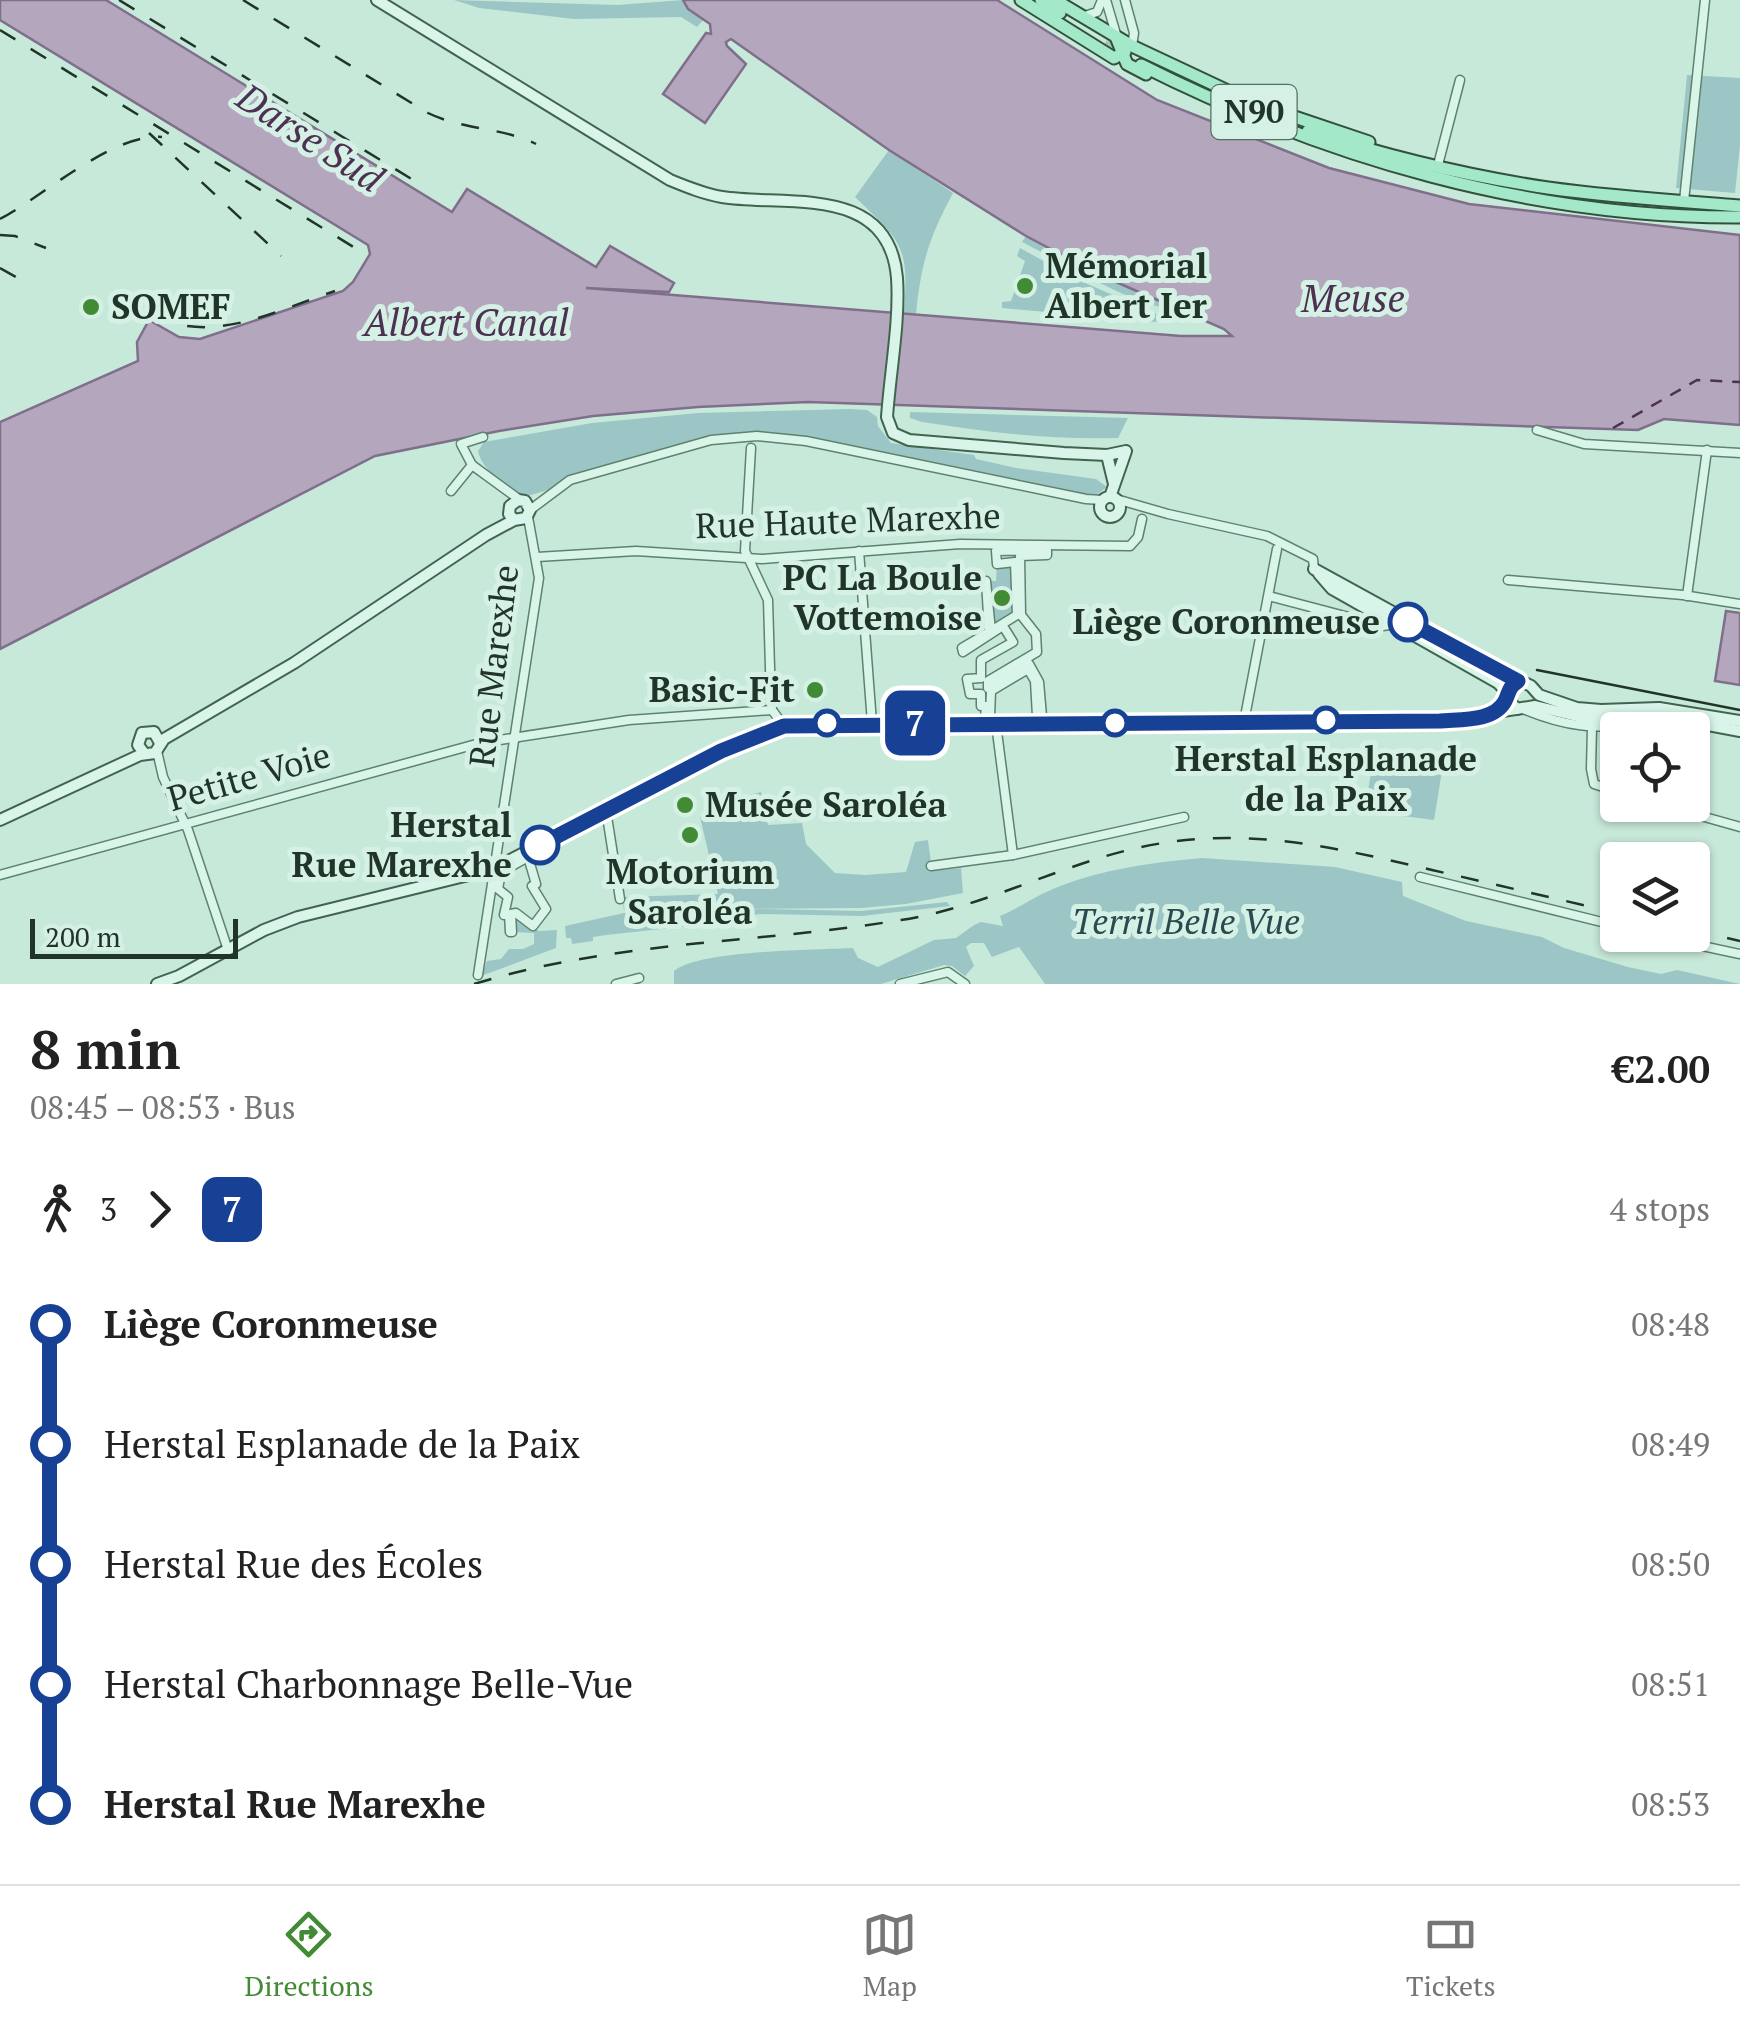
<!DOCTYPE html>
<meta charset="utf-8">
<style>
body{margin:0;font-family:"PT Serif",serif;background:#f2f2f2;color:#222;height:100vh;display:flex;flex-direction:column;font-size:38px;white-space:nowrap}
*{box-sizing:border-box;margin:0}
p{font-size:32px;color:#767676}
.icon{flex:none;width:55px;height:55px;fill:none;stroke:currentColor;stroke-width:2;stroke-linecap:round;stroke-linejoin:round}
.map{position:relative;height:984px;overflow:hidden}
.sheet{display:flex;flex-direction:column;background:#fff;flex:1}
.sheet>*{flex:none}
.badge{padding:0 20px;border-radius:15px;font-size:35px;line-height:65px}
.buttons{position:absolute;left:1600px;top:712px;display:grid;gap:20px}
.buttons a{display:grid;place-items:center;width:110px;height:110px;border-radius:10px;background:#fff;box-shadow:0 2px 8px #0004;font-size:50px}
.scale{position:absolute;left:30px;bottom:25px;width:208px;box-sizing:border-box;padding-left:10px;border:5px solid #203527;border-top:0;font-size:28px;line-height:35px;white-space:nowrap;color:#203527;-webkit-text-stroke:8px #d5f1e5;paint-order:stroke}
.map>.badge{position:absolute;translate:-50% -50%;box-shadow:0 0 0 5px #fff}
.legs{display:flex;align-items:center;gap:15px;height:110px;padding:0 30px;font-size:32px}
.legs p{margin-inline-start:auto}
.summary{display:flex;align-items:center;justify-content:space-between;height:170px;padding:0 30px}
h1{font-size:55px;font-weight:600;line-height:75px}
ul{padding:0 30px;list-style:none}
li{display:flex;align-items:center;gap:35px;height:120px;font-size:38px}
li i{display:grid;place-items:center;width:15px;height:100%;margin:0 12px;background:currentColor}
li i::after{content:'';width:25px;height:25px;margin:-12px;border:8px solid;border-radius:50%;background:#fff}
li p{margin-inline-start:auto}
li:first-child i{background:linear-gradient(#0000 50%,currentColor 0)}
li:last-child i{background:linear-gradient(currentColor 50%,#0000 0)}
.menu{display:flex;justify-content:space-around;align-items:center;height:140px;border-top:2px solid #e0e0e0;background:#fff;font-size:28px;color:#767676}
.menu a{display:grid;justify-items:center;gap:5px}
.menu .current{color:#428b35}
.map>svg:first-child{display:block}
.green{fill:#9cc6c5}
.water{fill:#b4a7bd;stroke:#806f8b;stroke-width:2.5}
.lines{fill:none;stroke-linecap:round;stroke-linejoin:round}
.ferry{stroke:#4c3153;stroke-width:2.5;stroke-dasharray:12 10;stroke-linecap:butt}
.primary-tunnel{stroke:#a6c5b6;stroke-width:11;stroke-dasharray:11 5.5;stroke-linecap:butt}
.street-casing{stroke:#5e836c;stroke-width:11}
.secondary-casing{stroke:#41644e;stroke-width:14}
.primary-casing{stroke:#32513c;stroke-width:15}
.street{stroke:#d9f5e9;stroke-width:8}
.secondary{stroke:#d9f5e9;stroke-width:10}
.primary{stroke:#a3e8c9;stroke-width:11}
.tram{stroke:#203527;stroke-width:2.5}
.rail{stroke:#203527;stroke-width:2.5;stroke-dasharray:18 18;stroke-linecap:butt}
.line-1-casing{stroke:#fff;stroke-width:22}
.line-1{stroke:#164194;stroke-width:15}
.poi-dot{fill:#428b35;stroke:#d5f1e5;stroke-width:4}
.stop-1-dot{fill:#fff;stroke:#164194;stroke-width:5}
.labels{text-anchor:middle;stroke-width:10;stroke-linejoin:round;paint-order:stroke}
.shield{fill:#d5f1e5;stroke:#566d60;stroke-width:2.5}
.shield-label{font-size:32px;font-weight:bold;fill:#203527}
.poi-label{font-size:35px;font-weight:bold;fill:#203527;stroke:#d5f1e5;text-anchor:start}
.street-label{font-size:35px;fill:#203527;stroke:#d5f1e5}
.stop-label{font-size:35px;font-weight:bold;fill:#203527;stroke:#d5f1e5;text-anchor:end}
.park-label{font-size:35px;font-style:italic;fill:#294a4f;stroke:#d5f1e5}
.water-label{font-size:38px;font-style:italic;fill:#4c3153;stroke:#d5f1e5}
</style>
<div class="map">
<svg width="1740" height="984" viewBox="0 0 1740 984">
<rect width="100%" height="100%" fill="#c7e9da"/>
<g class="green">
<polygon points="454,0 617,5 683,0 688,9 703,20 697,27 681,17 574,19 479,8"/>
<polygon points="1687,75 1740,78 1740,146 1735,193 1676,188"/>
<path d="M889,150L953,193C929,238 921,263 916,314L904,313C909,246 903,243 855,197Z"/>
<path d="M1026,236L1176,309C1143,311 1058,260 1022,242Z"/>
<polygon points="1020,248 1076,279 1159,315 1156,322 1002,308 1002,302 1011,301 1025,261 1017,256"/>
<path d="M850,409L867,410L877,417L878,426L891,443L974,455L976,459L1016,468L1096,479L1107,487L1095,496L1047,495L808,444L755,440L708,445L527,496C508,489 482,471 478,451L484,442L592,423L698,413Z"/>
<path d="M910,412L1128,418L1118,438C1051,440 987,432 922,422L910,418Z"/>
<polygon points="1015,562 1017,615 991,631 988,581 996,581 997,564"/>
<polygon points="1372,767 1442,771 1434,820 1395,815 1366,803"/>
<polygon points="761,792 768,825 802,823 806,844 835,873 865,875 906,872 915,842 928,840 932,871 961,868 963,893 906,904 861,908 624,910 622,897 718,894 700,817 707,814 705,806"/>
<path d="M1202,858L1335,867L1402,882L1403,896L1466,921L1542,937L1564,948L1628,967L1661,974L1677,970L1740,984H1045L1019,947L992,957L984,943H971L966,947L974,966L965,976L952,966L944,965L881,984H674V971C698,950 816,950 853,948L858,958L878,967L934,940L956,938L974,925L981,922L1003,926L1000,916C1015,910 1028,901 1042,894C1092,870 1148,863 1202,858Z"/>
<polygon points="947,902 950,906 862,916 765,914 700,918 699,925 606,935 593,937 593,941 572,944 571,938 566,938 565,926 624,913 764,909 861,911"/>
<polygon points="516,913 539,931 557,930 556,948 481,976 487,961 501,959 509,949 523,949 534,944 534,933 512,932 511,914"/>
</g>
<g class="water">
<polygon points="0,0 106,0 452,212 467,189 596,267 610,246 674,283 669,292 586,288 1181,336 1232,336 1224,329 1100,275 1026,236 889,150 731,39 726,42 727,46 746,64 705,123 663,94 706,33 711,34 710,24 688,9 683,0 997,0 1157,100 1329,168 1469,204 1740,235 1740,425 1664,419 1638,430 808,402 698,407 593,416 499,431 375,456 0,649 0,422 138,361 137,342 149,320 179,337 200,339 343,291 353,282 370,254 368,245 0,20"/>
<polygon points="1726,611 1740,613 1740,685 1715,681"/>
</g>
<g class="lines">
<polyline class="ferry" points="1613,428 1697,380 1740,382"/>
<polyline class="primary-tunnel" points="1104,45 1127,58"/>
<defs>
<g id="street">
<polyline points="1106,0 1116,34"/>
<polyline points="1125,0 1134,33 1132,46"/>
<polyline points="1082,17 1097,12 1102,0"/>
<polyline points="1439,161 1460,80"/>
<polyline points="1684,201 1705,0"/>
<polyline points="1537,430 1584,444 1740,453"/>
<polyline points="751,448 745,551 768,600 771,702 772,710 784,726"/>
<polyline points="472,465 520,500"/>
<polyline points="451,491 472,465 461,444 483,437"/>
<polyline points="1116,499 1168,514 1267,536 1313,559 1314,569"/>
<polyline points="530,510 570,480 711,440 757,436 806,441 1086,499 1102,500"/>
<polygon points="1047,550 1047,555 1020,556 1021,615 1036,634 1037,652 988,681 988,688 1029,664 1039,682 1042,716 1037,716 1035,681 1028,669 991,691 990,717 985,718 986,706 981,706 981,694 970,694 967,679 981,678 981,660 1013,642 1003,626 963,652 962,648 989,632 986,581 991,631 1017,615 1015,562 997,564 996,551"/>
<polyline points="859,551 872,723"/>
<polyline points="537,557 636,551 762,559 960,544 1130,546 1138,537 1142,519"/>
<polyline points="1508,580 1683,595 1740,604"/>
<polyline points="1269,596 1383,626 1394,624"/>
<polyline points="1687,596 1707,450"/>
<path d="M1523,709C1580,733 1606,726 1664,726L1671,718"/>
<polyline points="1244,722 1277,549"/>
<polyline points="996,724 1013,855"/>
<polyline points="1592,728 1591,769 1594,784 1618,792"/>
<polyline points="157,751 163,777 188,830 228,950"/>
<polyline points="1662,805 1740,827"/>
<polyline points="606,810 620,899"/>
<polygon points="528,857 536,884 532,886 546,909 533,926 516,913 511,914 512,932 510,932 509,914 504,915 508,897 498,889 501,872"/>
<polyline points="931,866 1013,855 1184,817"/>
<polyline points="0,875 480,743 629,720 772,710"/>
<polyline points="1420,877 1618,926"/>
<polyline points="1651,935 1740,954"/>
<polyline points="478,975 539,578 528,517"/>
<polyline points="616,984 639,978"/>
<polyline points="900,984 948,972 965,984"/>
</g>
<g id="secondary">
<path d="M377,0L670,180C687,187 704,194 722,197C786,207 889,183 897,278C900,321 890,373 887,417L893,433L909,440L1064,453L1107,455L1126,451L1110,497"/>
<polyline points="1107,455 1114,484"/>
<circle cx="1110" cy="507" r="10"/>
<polyline points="1314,569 1518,681"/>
<polyline points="1319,574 1332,589 1498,683 1507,692"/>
<path d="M1517,709L1508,700C1506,690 1511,683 1521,681L1531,686L1539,695L1577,708L1601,710L1659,708L1740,721"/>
<polyline points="144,753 138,745 142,733 154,732 160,743"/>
<polyline points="0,820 140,755 155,753 164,739 294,663 486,535 514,520 526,518 530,510 525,501 518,500 510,506 509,514 514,520"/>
<polyline points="157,984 179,976 264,930 298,917 493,869 721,751 784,726 1440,721 1535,706 1585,718 1671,718 1740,731"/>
</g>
<g id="primary">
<polyline points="1021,0 1114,58 1125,52"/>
<polyline points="1041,0 1060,13"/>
<polyline points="1055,0 1132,46 1264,108"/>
<polyline points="1116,37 1127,64 1146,74"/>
<path d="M1141,65C1326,158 1531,218 1740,217"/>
<polyline points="1259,105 1369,142"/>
<path d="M1308,131C1386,156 1467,176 1548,188C1612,197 1676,201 1740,206"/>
</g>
</defs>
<use href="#street" class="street-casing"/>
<use href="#secondary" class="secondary-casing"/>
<use href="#primary" class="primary-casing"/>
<use href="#street" class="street"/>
<use href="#secondary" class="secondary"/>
<use href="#primary" class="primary"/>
<polyline class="tram" points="1537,670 1740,710"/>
<g class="rail">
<polyline points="119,0 418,183"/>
<path d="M243,0L428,113C463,130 501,127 536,144"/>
<polyline points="0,30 360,251"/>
<polyline points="149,133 281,256"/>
<path d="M0,219C45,195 113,133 162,137"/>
<polyline points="0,235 15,236 46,248"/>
<polyline points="0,268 25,282"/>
<path d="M153,315C212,346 277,310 335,291"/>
<polyline points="1692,930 1740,941"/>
<path d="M474,984C619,940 755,944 901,920C992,906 1072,857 1163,843C1256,828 1342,849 1432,870C1494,884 1556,899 1618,913"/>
</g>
</g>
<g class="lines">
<defs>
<path id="line-1" d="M540,845L721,751L784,726L1440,721C1460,719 1494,722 1505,701C1510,691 1508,688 1518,681L1408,622"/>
</defs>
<use href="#line-1" class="line-1-casing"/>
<use href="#line-1" class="line-1"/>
</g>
<g class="poi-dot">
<circle cx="1025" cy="286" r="10"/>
<circle cx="91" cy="307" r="10"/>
<circle cx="1002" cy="598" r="10"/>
<circle cx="815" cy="690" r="10"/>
<circle cx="685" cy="805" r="10"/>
<circle cx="690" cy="835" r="10"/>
</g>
<g class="stop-1-dot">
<circle cx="1408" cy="622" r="18"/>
<circle cx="1326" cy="720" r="12"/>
<circle cx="827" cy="723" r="12"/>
<circle cx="1115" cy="723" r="12"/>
<circle cx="540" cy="845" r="18"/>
</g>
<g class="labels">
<rect class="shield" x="1211.5" y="85" width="85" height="54" rx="8"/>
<g class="shield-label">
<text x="1254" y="123">N90</text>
</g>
<g class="poi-label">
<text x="1045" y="278">Mémorial<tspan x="1045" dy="40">Albert Ier</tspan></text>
<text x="111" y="319">SOMEF</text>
<text x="982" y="590" text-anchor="end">PC La Boule<tspan x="982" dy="40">Vottemoise</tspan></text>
<text x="795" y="702" text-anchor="end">Basic-Fit</text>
<text x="705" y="817">Musée Saroléa</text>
<text x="690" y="884" text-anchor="middle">Motorium<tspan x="690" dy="40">Saroléa</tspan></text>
</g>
<g class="street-label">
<text transform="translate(848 521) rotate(-2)" y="12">Rue Haute Marexhe</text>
<text transform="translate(494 666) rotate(-83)" y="12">Rue Marexhe</text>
<text transform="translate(249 777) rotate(-16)" y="12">Petite Voie</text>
</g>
<g class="stop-label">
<text x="1380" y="634">Liège Coronmeuse</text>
<text x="1326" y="771" text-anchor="middle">Herstal Esplanade<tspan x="1326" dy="40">de la Paix</tspan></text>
<text x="512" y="837">Herstal<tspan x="512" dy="40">Rue Marexhe</tspan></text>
</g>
<g class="park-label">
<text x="1186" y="934">Terril Belle Vue</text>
</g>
<g class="water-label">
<text transform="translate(310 138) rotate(33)" y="13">Darse Sud</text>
<text x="1353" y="312">Meuse</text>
<text x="466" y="336">Albert Canal</text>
</g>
</g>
</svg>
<div class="buttons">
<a><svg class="icon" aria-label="locate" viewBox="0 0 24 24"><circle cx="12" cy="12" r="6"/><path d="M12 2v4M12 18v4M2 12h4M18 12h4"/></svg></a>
<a><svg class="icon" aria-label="layers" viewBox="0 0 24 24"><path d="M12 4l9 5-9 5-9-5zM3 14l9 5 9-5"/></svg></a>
</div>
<div class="scale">200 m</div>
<b class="badge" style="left:915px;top:723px;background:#164194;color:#fff">7</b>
</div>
<section class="sheet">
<div class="summary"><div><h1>8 min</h1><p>08:45 – 08:53 · Bus</p></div><b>€2.00</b></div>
<div class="legs"><svg class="icon" aria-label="walk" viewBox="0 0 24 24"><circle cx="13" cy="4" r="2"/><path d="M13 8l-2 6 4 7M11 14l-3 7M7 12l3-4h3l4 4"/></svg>3<svg class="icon" aria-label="forward" viewBox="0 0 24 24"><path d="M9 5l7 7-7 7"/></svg><b class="badge" style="background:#164194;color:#fff">7</b><p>4 stops</p></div>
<ul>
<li><i style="color:#164194"></i><b>Liège Coronmeuse</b><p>08:48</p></li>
<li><i style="color:#164194"></i><span>Herstal Esplanade de la Paix</span><p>08:49</p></li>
<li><i style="color:#164194"></i><span>Herstal Rue des Écoles</span><p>08:50</p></li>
<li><i style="color:#164194"></i><span>Herstal Charbonnage Belle-Vue</span><p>08:51</p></li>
<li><i style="color:#164194"></i><b>Herstal Rue Marexhe</b><p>08:53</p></li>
</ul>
</section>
<nav class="menu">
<a class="current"><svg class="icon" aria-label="directions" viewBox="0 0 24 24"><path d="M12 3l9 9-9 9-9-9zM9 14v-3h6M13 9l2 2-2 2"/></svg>Directions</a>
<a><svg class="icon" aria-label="map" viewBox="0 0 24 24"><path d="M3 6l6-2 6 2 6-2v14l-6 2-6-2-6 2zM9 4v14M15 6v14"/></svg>Map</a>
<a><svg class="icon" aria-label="tickets" viewBox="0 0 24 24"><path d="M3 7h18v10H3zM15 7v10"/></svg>Tickets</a>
</nav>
